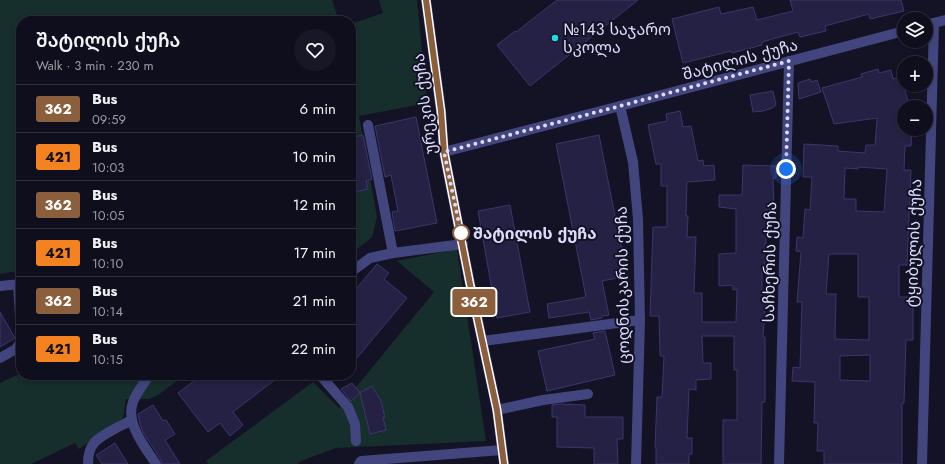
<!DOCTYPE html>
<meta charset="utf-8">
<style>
body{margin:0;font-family:Jost,"Noto Sans Georgian",sans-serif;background:#181725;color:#f1f3f6;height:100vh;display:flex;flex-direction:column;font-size:15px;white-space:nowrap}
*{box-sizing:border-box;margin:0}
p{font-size:13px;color:#9b9ca3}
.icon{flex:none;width:22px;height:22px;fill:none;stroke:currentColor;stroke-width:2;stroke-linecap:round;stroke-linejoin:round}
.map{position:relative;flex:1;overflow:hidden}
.panel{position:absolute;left:16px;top:16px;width:340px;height:364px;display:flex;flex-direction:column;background:#0f0e1c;border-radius:16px;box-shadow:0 2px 6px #0003,0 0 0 1px #2f2e3b}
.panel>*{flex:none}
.badge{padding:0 8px;border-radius:3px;font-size:14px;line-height:26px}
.tools{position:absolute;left:897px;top:12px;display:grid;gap:8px}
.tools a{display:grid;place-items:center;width:36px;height:36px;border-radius:50%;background:#0f0e1c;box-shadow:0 2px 6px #0003,0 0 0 1px #2f2e3b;font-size:20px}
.you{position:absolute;width:20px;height:20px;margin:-10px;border:3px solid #fff;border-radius:50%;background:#1a73e8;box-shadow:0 0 0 6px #1a73e833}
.map>.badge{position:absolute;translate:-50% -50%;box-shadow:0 0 0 2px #fff}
.round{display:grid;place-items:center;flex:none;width:42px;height:42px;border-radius:21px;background:#181725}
.overview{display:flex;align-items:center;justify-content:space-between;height:68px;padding:0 20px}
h1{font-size:19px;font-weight:600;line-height:30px}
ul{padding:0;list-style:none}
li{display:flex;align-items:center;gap:12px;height:48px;padding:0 20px;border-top:1px solid #2f2e3b}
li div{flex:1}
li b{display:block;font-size:15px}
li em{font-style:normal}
li .badge{min-width:44px;font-weight:700;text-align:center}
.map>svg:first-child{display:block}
.green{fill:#162f2c}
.building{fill:#252144;stroke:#3d356d;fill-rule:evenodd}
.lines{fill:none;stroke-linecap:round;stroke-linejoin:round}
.minor{stroke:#43457f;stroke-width:10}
.line-casing{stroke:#fff;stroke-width:9}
.line{stroke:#8b5e3c;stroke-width:6}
.walk{stroke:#dcdbfb;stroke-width:4;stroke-dasharray:0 7.2}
.poi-dot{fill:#1ddee4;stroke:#141225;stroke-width:1.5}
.stop-dot{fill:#fff;stroke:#8b5e3c;stroke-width:2}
.labels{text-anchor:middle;stroke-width:4;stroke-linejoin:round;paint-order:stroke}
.poi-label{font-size:16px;fill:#dcdbfb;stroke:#141225;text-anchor:start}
.street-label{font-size:16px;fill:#dcdbfb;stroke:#141225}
.stop-label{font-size:16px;font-weight:bold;fill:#dcdbfb;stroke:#141225;text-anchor:start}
</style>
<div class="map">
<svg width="945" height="464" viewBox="0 0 945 464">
<rect width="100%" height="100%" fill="#141225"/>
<g class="green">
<polygon points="0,0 332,0 339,21 21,21 21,272 10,272 0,274"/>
<polygon points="379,0 417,0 427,103 359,116 377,217 372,237 351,254 351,24 383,13"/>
<polygon points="457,249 486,441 336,448 301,461 297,464 208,464 206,461 313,382 339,408 434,292 397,261"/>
<polygon points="21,373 21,375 176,375 178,380 158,395 149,399 126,399 123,419 79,449 75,443 31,464 0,464 0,383"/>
</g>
<g class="building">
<polygon points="557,0 638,0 530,86 497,45 515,31 516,32"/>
<polygon points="790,0 901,0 904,11 870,19 869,14 825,26 826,31 800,37 798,32 762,42 762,45 732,53 731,51 683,63 672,19 719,7 721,14 753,7 757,20 793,11"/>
<path d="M878,69L879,73L891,70L893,79L901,77L908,101H911V107H904V129H912L911,146H905L904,170H911L907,265H899V297H913V340H906L904,403H902V464H824V451H817L818,423H814L815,382L792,381L793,367L800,368L802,302H797L801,252L796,251L797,237L803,238L805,209L810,210L812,177H803L804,144L838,146V151L865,153L866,145H875L877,118L834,124L822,88L862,77L861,74ZM858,167L887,169L884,212L856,211V199H844L845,168L858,169ZM829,254H858V297H869V340L835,339L836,294H826ZM870,355V381L840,380V356Z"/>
<polygon points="810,79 811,82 817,80 821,92 799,99 798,83"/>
<polygon points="773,91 776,105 772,108 763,111 753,112 750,95"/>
<polygon points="680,111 683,127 691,126 698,161 703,160 704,166 714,165 715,180 687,182 686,216 688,216 687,237 696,237 694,293 702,293 702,322 736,322 737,289 733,290 733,285 719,286 719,254 736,253 736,209 719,207 719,195 742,195 743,165 776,166 776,178 773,178 774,209 766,210 766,244 765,244 765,267 762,267 762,296 766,296 763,337 765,337 765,402 762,402 761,464 723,464 723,420 737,420 737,370 734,370 734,336 702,336 703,363 711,363 711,379 696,380 696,390 689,389 687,438 692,438 692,454 689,454 689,464 656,464 656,447 655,447 657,397 662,397 664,356 660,356 659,316 650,316 653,227 667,227 667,186 661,186 661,164 656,164 648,125 667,121 666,114"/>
<polygon points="416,117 437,223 395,231 392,212 398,211 391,175 385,177 375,126"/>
<polygon points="363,135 372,179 366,181 368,189 355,192 351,174 351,138"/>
<polygon points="599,135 627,276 602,281 609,315 602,316 602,318 591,320 589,312 549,318 547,304 586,297 556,144"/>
<polygon points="510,205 530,312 497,318 478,211"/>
<polygon points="377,264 389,273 384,279 407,298 351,365 351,295"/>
<polygon points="0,312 15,338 0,347"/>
<polygon points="605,331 615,375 547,391 538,351 595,339 593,333"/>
<polygon points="202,375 281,375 233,412 243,425 230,436 220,423 208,432 178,393"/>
<polygon points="352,383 360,393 372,386 381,401 385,417 383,417 386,430 370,434 360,393 351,401 341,389"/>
<polygon points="561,404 585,405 585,417 623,417 623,439 617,439 618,464 594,464 594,448 557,447 557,417 552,417 552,405"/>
<polygon points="153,405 163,421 166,420 175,434 165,440 180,464 162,464 161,460 143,432 140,424 138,414"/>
<polygon points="115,443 128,464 102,464 96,455"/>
</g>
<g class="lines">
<g class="minor">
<polyline points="426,0 441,111 444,152 470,284 497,410 504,464"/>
<polyline points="926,25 945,20"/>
<polyline points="620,106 633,162 638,219 640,320 636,464"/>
<polyline points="368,125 393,253"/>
<polyline points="444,152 620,106 904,31"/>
<polyline points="351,272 370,258 393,253 463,244"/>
<polyline points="18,284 21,333"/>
<polyline points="0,286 21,284"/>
<polyline points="483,341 640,320"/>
<polyline points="0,358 16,349 21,341"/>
<path d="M149,375C144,384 136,393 133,402C125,423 145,447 156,464"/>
<polyline points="320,375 348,407 355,424 356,441"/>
<polyline points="497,410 543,400 588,394"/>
<path d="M88,464C88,457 89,449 94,443C102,434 121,426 132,420"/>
<polyline points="359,464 361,461 502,450"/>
<polyline points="779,464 789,61"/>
<polyline points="922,464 934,23"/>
</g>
</g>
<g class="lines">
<defs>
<polyline id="line" points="426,0 441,111 444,152 470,284 497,410 504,464"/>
</defs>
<use href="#line" class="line-casing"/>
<use href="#line" class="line"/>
<polyline class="walk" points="461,233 444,152 620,106 789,61 786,169"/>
</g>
<circle class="poi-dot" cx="555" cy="38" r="4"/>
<circle class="stop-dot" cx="461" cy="233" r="8"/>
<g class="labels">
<g class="poi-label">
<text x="563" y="35">№143 საჯარო<tspan x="563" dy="18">სკოლა</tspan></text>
</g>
<g class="street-label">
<text transform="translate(740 59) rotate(-15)" y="6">შატილის ქუჩა</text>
<text transform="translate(424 104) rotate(-97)" y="6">ურეკის ქუჩა</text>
<text transform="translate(913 243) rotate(-88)" y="6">ტყიბულის ქუჩა</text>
<text transform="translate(769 262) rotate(-89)" y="6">საჩხერის ქუჩა</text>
<text transform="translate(622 285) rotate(-91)" y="6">ცოდნისკარის ქუჩა</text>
</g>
<g class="stop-label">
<text x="473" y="239">შატილის ქუჩა</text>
</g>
</g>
</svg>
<div class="tools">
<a><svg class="icon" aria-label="layers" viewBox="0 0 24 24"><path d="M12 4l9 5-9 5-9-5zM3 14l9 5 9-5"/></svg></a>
<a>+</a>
<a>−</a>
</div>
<div class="you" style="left:786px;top:169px"></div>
<b class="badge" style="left:474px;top:302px;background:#8b5e3c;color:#fff">362</b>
<section class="panel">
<div class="overview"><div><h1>შატილის ქუჩა</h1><p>Walk · 3 min · 230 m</p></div><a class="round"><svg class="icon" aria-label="heart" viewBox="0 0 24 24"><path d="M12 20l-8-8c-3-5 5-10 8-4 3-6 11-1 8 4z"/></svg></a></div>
<ul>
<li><span class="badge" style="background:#8b5e3c;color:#fff">362</span><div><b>Bus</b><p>09:59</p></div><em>6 min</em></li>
<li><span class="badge" style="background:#f58220;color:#111">421</span><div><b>Bus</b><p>10:03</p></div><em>10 min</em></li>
<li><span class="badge" style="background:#8b5e3c;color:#fff">362</span><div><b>Bus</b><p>10:05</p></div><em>12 min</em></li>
<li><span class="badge" style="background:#f58220;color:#111">421</span><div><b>Bus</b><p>10:10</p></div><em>17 min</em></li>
<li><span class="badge" style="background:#8b5e3c;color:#fff">362</span><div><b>Bus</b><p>10:14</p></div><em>21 min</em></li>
<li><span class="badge" style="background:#f58220;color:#111">421</span><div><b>Bus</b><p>10:15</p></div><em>22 min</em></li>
</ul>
</section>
</div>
